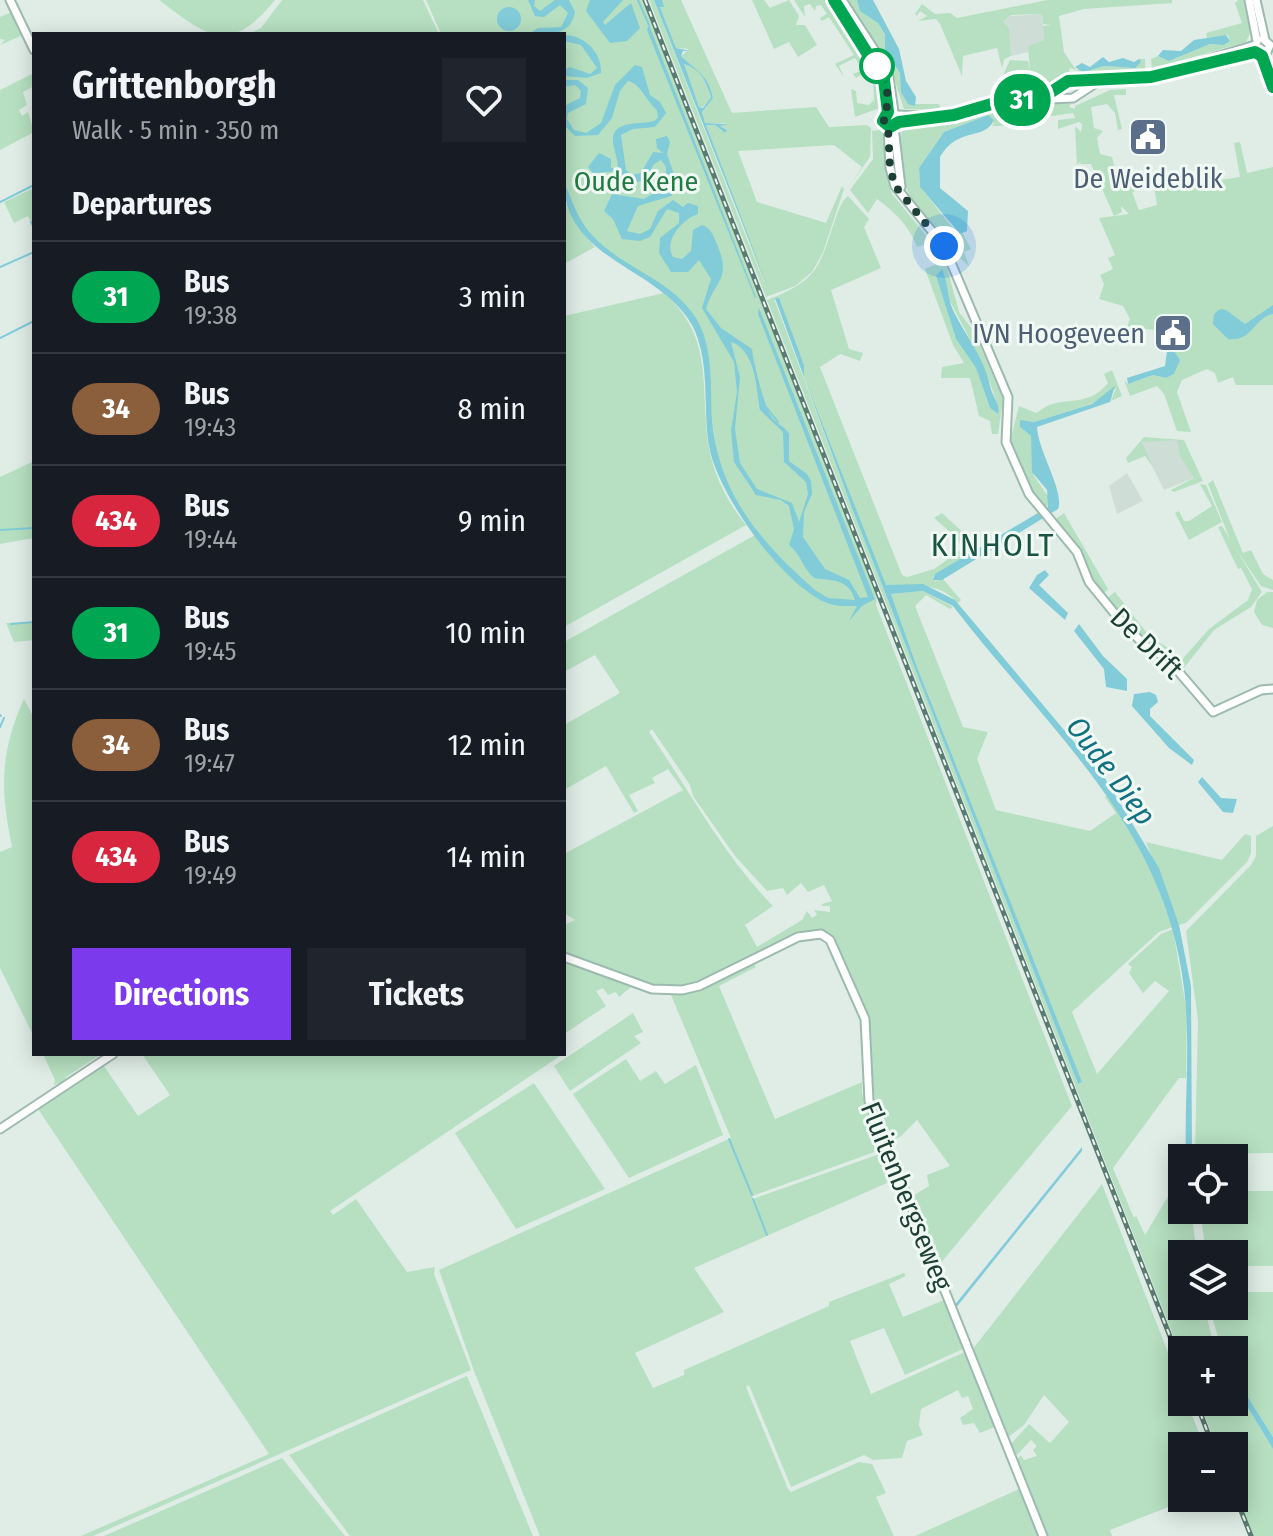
<!DOCTYPE html>
<meta charset="utf-8">
<style>
body{margin:0;font-family:"Fira Sans Condensed",sans-serif;background:#20242c;color:#f1f3f6;height:100vh;display:flex;flex-direction:column;font-size:30px;white-space:nowrap}
*{box-sizing:border-box;margin:0}
p{font-size:26px;color:#9ea1a6}
.icon{flex:none;width:44px;height:44px;fill:none;stroke:currentColor;stroke-width:2;stroke-linecap:round;stroke-linejoin:round}
.map{position:relative;flex:1;overflow:hidden}
.drawer{position:absolute;left:32px;top:32px;width:534px;height:1024px;display:flex;flex-direction:column;background:#171b24;border-radius:0px;box-shadow:0 4px 20px #0003}
.drawer>*{flex:none}
.badge{padding:0 16px;border-radius:26px;font-size:28px;line-height:52px}
.fabs{position:absolute;left:1168px;top:1144px;display:grid;gap:16px}
.fabs a{display:grid;place-items:center;width:80px;height:80px;border-radius:0px;background:#171b24;box-shadow:0 4px 20px #0003;font-size:40px}
.you{position:absolute;width:40px;height:40px;margin:-20px;border:6px solid #fff;border-radius:50%;background:#1a73e8;box-shadow:0 0 0 12px #1a73e833}
.map>.badge{position:absolute;translate:-50% -50%;box-shadow:0 0 0 4px #fff}
h2{padding:0 40px;font-size:30px;line-height:72px}
.round{display:grid;place-items:center;flex:none;width:84px;height:84px;border-radius:0px;background:#20242c}
.overview{display:flex;align-items:center;justify-content:space-between;height:136px;padding:0 40px}
h1{font-size:38px;font-weight:700;line-height:60px}
.primary-button{display:flex;gap:16px;margin-top:auto;padding:16px 40px}
.primary-button a{flex:1;height:92px;border-radius:0px;background:#7c3aed;color:#fff;font-size:32px;font-weight:700;line-height:92px;text-align:center}
.primary-button a+a{background:#20242c;color:#f1f3f6}
ul{padding:0;list-style:none}
li{display:flex;align-items:center;gap:24px;height:112px;padding:0 40px;border-top:2px solid #363941}
li div{flex:1}
li b{display:block;font-size:30px}
li em{font-style:normal}
li .badge{min-width:88px;font-weight:700;text-align:center}
.map>svg:first-child{display:block}
.built{fill:#ceddd5}
.green{fill:#b6e0c1;fill-rule:evenodd}
.water{fill:#81ccd8;fill-rule:evenodd}
.lines{fill:none;stroke-linecap:round;stroke-linejoin:round}
.stream{stroke:#81ccd8;stroke-width:2}
.secondary-casing{stroke:#9dbaaf;stroke-width:11}
.secondary{stroke:#fff;stroke-width:7}
.rail-casing{stroke:#597b71;stroke-width:5}
.rail{stroke:#f0f9f4;stroke-width:2;stroke-dasharray:6;stroke-linecap:butt}
.line-casing{stroke:#fff;stroke-width:18}
.line{stroke:#00a651;stroke-width:12}
.walk{stroke:#1e3f35;stroke-width:8;stroke-dasharray:0 14.4}
.stop-dot{fill:#fff;stroke:#00a651;stroke-width:4}
.labels{text-anchor:middle;stroke-width:6;stroke-linejoin:round;paint-order:stroke}
.service-label{font-size:28px;fill:#4e5e75;stroke:#f0f9f4}
.park-label{font-size:28px;fill:#247a44;stroke:#f0f9f4}
.street-label{font-size:28px;fill:#1e3f35;stroke:#f0f9f4}
.water-label{font-size:30px;font-style:italic;fill:#127181;stroke:#f0f9f4}
.quarter-label{font-size:32px;letter-spacing:2px;fill:#185344;stroke:#f0f9f4}
</style>
<div class="map">
<svg width="1273" height="1536" viewBox="0 0 1273 1536">
<rect width="100%" height="100%" fill="#e0ede7"/>
<g class="built">
<polygon points="1042,14 1044,40 1028,46 1029,52 1011,56 1009,30 1003,21 1010,16"/>
<polygon points="1148,439 1177,440 1194,478 1164,490 1141,444"/>
<polygon points="1127,473 1143,501 1117,514 1109,486"/>
</g>
<g class="green">
<path d="M159,0H275C229,56 208,37 159,0Z"/>
<polygon points="282,0 423,0 439,34 249,34 261,28"/>
<path d="M426,0H643L877,596L876,605L1072,1106L939,1265L911,1197L929,1186L927,1175L950,1166L917,1120L900,1137L889,1141L870,1092L869,1025L829,935L818,930L803,933L688,987H652L564,954V925L575,920L564,913V854L683,790L668,769L652,778L655,783L629,795L638,811L634,813L606,766L564,790V725L620,693L595,655L564,672V642L755,535L805,590L820,598L743,519L728,487L718,463L704,358L693,323L669,294L586,235L564,194V34H441ZM652,729L690,785L693,796L735,856L767,891L783,888L787,895L801,883L808,892L824,885L832,901L822,904V906H830V912L814,910L817,915L812,918L807,911L802,920L757,947L745,925L773,906C722,854 690,791 649,732Z"/>
<path d="M649,0H654L768,293L706,125H715L725,133L726,129L720,126L726,123H705L702,112L713,98C707,76 697,71 681,56L689,49L676,48L660,7L662,0H681L732,113L816,107L829,127L867,125L871,128L870,157L848,188L862,167L834,145L738,151L757,202L826,223L842,186L844,189L823,252L812,272L795,286L766,297Z"/>
<polygon points="752,0 764,0 770,8 789,0 799,16 796,25 805,25 817,45 798,57 789,42 774,49"/>
<path d="M794,0H829C844,23 892,82 880,108L855,117L851,89L856,91L857,103L869,105L874,100L873,81L867,71L856,78L853,74L863,70L855,58L839,66L844,77L835,64L854,55L829,17L822,21L820,18L827,14L821,5L816,6L815,11L810,4L804,6L805,17Z"/>
<polygon points="846,0 857,0 861,11 878,23 886,38 885,51 900,73 902,92 908,104 939,104 941,110 904,109 891,70"/>
<path d="M1047,0H1172V3L1084,9L1059,16L1064,52L1076,70L1104,66L1135,68L1139,59H1145V70L1083,73L1070,68L1068,75L1061,78L1066,73C1039,93 1039,95 1005,92L1003,75L1010,60L1028,61L1030,70L1028,46L1044,40L1043,26L1051,25L1043,24L1042,14L1011,15L1003,21L1009,29L1011,56L1004,59L1002,68L997,48L963,56L962,76L940,24L936,19L918,21L927,16L920,11L917,16L915,14L922,4L935,14L950,13L957,18Z"/>
<polygon points="1238,0 1244,0 1251,31 1246,42 1152,69 1151,59 1158,56 1169,61 1210,44 1224,45 1230,41 1228,35 1207,38 1206,33 1242,23 1235,3"/>
<polygon points="12,12 23,35 0,45 5,40 0,39 0,17"/>
<path d="M683,64C701,68 705,82 711,97L703,107H699Z"/>
<polygon points="34,73 34,86 23,92 27,105 19,110 22,116 28,112 34,132 0,150 0,90"/>
<polygon points="1126,89 1126,95 1114,95 1122,129 1118,130 1115,113 1107,104 1091,107 1094,128 1103,131 1097,138 1100,154 1112,157 1118,182 1140,178 1141,190 1132,192 1139,210 1157,205 1154,186 1158,190 1183,186 1183,181 1193,179 1195,184 1240,177 1234,143 1240,142 1247,173 1273,167 1273,385 1236,385 1233,377 1218,383 1215,373 1207,369 1182,380 1177,392 1191,432 1177,431 1164,394 1157,386 1130,396 1124,380 1128,384 1153,375 1166,378 1174,374 1170,350 1167,351 1156,330 1144,329 1107,345 1115,341 1119,329 1125,332 1130,319 1123,306 1099,299 1104,284 1100,275 1113,269 1108,258 1115,255 1099,218 1129,214 1121,206 1122,212 1114,216 1091,164 1080,164 1081,161 1077,165 1075,126 1081,132 1082,124 1079,122 1058,129 1058,120 1075,118 1073,113 1052,116 1018,113 1014,123 1010,123 1008,107 1023,105 1010,103 1067,99 1068,102 1042,104 1071,104 1069,107 1075,109 1075,106 1110,90"/>
<path d="M998,108L1004,126H992L994,123L988,115L944,132L919,168L920,187L955,231L963,234L971,249L964,252L969,266C957,257 916,207 908,192C901,177 895,143 903,129L944,125Z"/>
<path d="M880,130L883,134L885,164L892,194L943,256L933,260L927,244L917,247C910,227 894,211 877,199L868,213L850,190L873,159L872,131Z"/>
<polygon points="34,188 34,228 28,216 14,223 4,202"/>
<path d="M848,196L869,219L864,227L881,268L831,290L849,349L863,353L860,361L840,354L820,367L902,575L907,577L934,569L962,549L957,538L934,518L942,513L980,548L976,550L965,540L968,549L974,551L933,577L935,581L943,579L961,600L958,603C936,579 913,588 886,586L804,377V365L775,298V301L853,511L1078,1084L1081,1082L917,667L891,594L923,591L953,607L950,609L926,595L915,606L963,727L988,732L977,759L996,810L1090,831L1116,813L1105,797L1108,794L1150,866L1173,927L1159,932L1072,1012L1097,1074L1169,991L1155,981L1143,993L1129,973L1132,967L1128,964L1161,934L1173,929L1187,1013L1186,1078H1179L1113,1168L1134,1218L1136,1216L1145,1235L1182,1173V1210H1191L1197,1254H1182V1306H1204L1215,1350H1182V1358L767,300C819,280 819,267 836,217C839,209 842,201 848,196Z"/>
<polygon points="564,199 579,229 595,247 564,264"/>
<path d="M945,260L959,312L973,330L1003,399L998,434H992L990,421L979,416L970,378H941L942,367L964,363L953,345L925,269ZM936,276C949,299 1002,395 998,414L990,408L976,368L956,339Z"/>
<path d="M664,293C716,339 699,388 709,448C714,476 728,503 746,525L564,627V316Z"/>
<path d="M1112,370L1122,396L1111,401L1116,388L1091,404L1034,422L1020,421V427L1031,436L1034,476L1050,499L1046,509L1031,492L1010,441L1019,406L1036,413C1040,411 1043,408 1047,406C1066,397 1089,407 1108,383L1104,374Z"/>
<polygon points="1144,437 1184,440 1203,481 1174,492 1171,490 1194,478 1180,456 1177,440 1142,442 1153,467 1145,456 1128,463 1126,458"/>
<polygon points="34,461 34,538 0,544 0,477"/>
<polygon points="1213,480 1243,553 1251,550 1263,574 1273,580 1273,590 1261,586 1231,542 1208,484"/>
<polygon points="1200,484 1206,485 1222,522 1189,540 1175,513 1179,511 1184,521 1189,521 1212,506"/>
<polygon points="1064,513 1108,589 1104,593 1093,584 1053,521"/>
<polygon points="1222,526 1262,592 1251,607 1214,630 1183,669 1178,664 1209,629 1248,600 1252,589 1241,568 1238,569 1218,527"/>
<polygon points="1115,592 1150,637 1170,649 1167,653 1139,638 1106,599"/>
<polygon points="1267,592 1273,592 1273,628 1262,625 1254,612 1257,600"/>
<polygon points="34,622 34,640 14,642 6,623"/>
<path d="M24,699L34,718V1037L0,968V852L12,847C0,789 0,752 24,699Z"/>
<polygon points="1273,826 1273,1153 1195,1154 1198,1020 1186,931 1251,865 1256,856 1256,836"/>
<polygon points="1245,834 1251,836 1251,853 1247,862 1186,923 1179,925 1146,842 1222,860"/>
<polygon points="564,961 631,987 619,997 616,992 608,995 603,988 596,991 606,1006 564,1034"/>
<polygon points="753,963 756,967 719,986 775,1119 862,1082 862,1093 883,1149 752,1196 753,1199 885,1152 896,1179 694,1268 724,1312 635,1353 653,1388 684,1375 684,1370 829,1306 829,1302 904,1273 906,1276 889,1284 903,1317 944,1300 963,1349 905,1375 884,1328 850,1341 871,1394 965,1352 995,1427 980,1433 974,1423 963,1425 960,1418 973,1409 968,1396 962,1398 958,1390 921,1409 919,1425 923,1435 907,1441 902,1458 873,1460 864,1455 791,1487 749,1385 746,1387 788,1489 791,1492 859,1462 872,1464 886,1493 876,1497 894,1536 540,1536 474,1371 439,1270 731,1138 671,995 693,990"/>
<polygon points="633,1013 643,1032 634,1036 641,1043 570,1091 554,1066"/>
<polygon points="43,1054 101,1054 66,1077 65,1082 54,1085 55,1080"/>
<polygon points="142,1054 560,1056 330,1211 333,1215 356,1199 407,1272 435,1267 434,1274 471,1370 93,1536 81,1536 269,1454 38,1109 104,1066 138,1116 170,1095"/>
<polygon points="626,1059 640,1081 656,1071 665,1084 696,1065 723,1135 629,1178 573,1094"/>
<polygon points="534,1083 605,1189 516,1229 455,1133"/>
<polygon points="1102,1184 1182,1388 1182,1402 1187,1402 1204,1446 1182,1446 1182,1498 1191,1498 1110,1530 1112,1536 1046,1536 1016,1460 1021,1455 1024,1460 1037,1456 1033,1450 1037,1446 1031,1440 1015,1457 1010,1445 1029,1424 1050,1443 1069,1422 1044,1395 1024,1425 1007,1438 972,1350"/>
<polygon points="1234,1191 1273,1191 1273,1266 1234,1266 1234,1254 1206,1254 1200,1210 1234,1210"/>
<polygon points="1234,1292 1273,1292 1273,1437 1234,1375 1234,1350 1222,1350 1213,1320 1213,1306 1234,1306"/>
<polygon points="467,1376 533,1536 350,1536 289,1455"/>
<polygon points="1234,1385 1273,1449 1273,1536 1252,1536 1234,1490 1234,1446 1217,1446 1199,1402 1234,1402"/>
<polygon points="282,1458 345,1536 104,1536"/>
<polygon points="1019,1489 1038,1536 915,1536"/>
</g>
<g class="water">
<path d="M528,0H535L534,6L540,11L555,0H569L575,12C570,37 549,34 529,34L538,28L561,27L568,13L560,5L544,17L535,16Z"/>
<polygon points="590,0 623,0 603,22 605,25 631,3 640,28 627,41 610,43 586,11"/>
<path d="M654,0H662L664,7H660L676,48L690,51H683L681,56C697,71 708,75 713,98L702,112L705,123L728,124L720,126L727,130L725,133L715,125H706L770,293ZM684,64C702,70 705,81 711,97L703,108L699,107Z"/>
<polygon points="857,0 873,0 899,49 906,81 916,97 915,106 908,104 901,92 900,73 885,51 885,35 878,23 860,11"/>
<circle cx="509" cy="19" r="12"/>
<polygon points="649,25 756,297 755,298 647,30"/>
<path d="M564,35C585,35 602,53 601,73L587,78L564,76V70L570,67L590,74L597,68L581,45L564,41Z"/>
<polygon points="1226,35 1230,41 1224,45 1210,44 1169,61 1158,56 1163,50 1181,51 1194,40"/>
<polygon points="1103,57 1109,62 1123,58 1134,62 1139,59 1141,62 1135,68 1104,66 1083,72 1075,67 1082,63 1090,67"/>
<path d="M635,65L642,67L650,95L660,102L666,113L655,127L633,129L621,135L626,170L632,175L641,173L653,152L663,153L657,148L656,139L667,136L670,142L667,154L678,186L671,196L638,206L627,231L640,234L650,229L658,211L673,200L683,207L688,203L698,206V214C683,219 663,240 673,257L682,259L691,251L693,230L702,225C711,228 713,235 717,244C732,281 715,279 706,309L721,328L752,349C753,360 765,409 771,416C776,424 784,425 789,434V461L807,474L811,481L812,494L804,512L803,537L825,569L849,580L860,598L868,597L758,314L759,308L875,599L862,606L849,621L857,606C846,606 837,607 827,603C782,585 717,493 709,446C703,409 710,367 695,331C666,267 564,263 564,182C572,200 578,220 592,235C623,269 670,278 696,318C714,348 710,385 712,419C718,494 761,542 815,590L828,598L855,600C848,578 833,581 814,578C803,569 801,554 789,545L794,529L789,506L781,500L756,495L734,462L731,431L737,392L734,362L702,308L711,279L699,260L688,272H671L659,253L660,238L679,223V213L667,209L650,237L640,241L622,239L613,219L604,211L612,194L644,199L666,186V167L661,160L654,164L645,181C629,184 628,176 614,172C608,171 600,173 593,173L588,167L599,153L611,159V168H618C618,159 614,151 613,142C611,119 641,125 654,121L658,118L657,110C646,101 641,84 628,81L620,91L612,118L598,135L575,136L564,125V106L580,98L581,91L575,85L564,87V80H578L588,88L586,104L568,113L567,119L574,130L586,133L601,123L615,85ZM731,342C756,350 756,388 760,410L783,432L784,462L806,482L808,494L799,522L792,503L757,489L740,463L735,429L740,377Z"/>
<path d="M988,115L994,120C985,141 958,126 940,157V188L968,211L967,231L960,234L920,187L919,168L944,132Z"/>
<path d="M942,269C948,282 947,297 953,310C966,337 984,357 990,386C992,396 1001,405 998,414L990,408L976,368L956,339L936,276Z"/>
<path d="M775,298H779L804,365V377L886,585L923,584L955,600L1106,780L1159,868L1179,925L1191,986L1192,1158H1186C1184,1101 1191,1045 1184,988C1165,825 1047,729 953,606L923,591L891,594L917,667L1082,1082L1078,1084L853,511Z"/>
<path d="M1273,305V314C1254,317 1253,342 1228,339L1213,324L1214,314L1220,309L1226,310L1245,324Z"/>
<polygon points="1167,351 1174,351 1180,360 1174,374 1166,378 1153,375 1128,384 1127,378 1165,366"/>
<path d="M1115,386L1110,402L1037,427C1038,451 1065,492 1058,509L942,580H933L935,574L1048,507L1047,490L1032,472L1031,436L1020,427V420L1034,422L1092,404Z"/>
<polygon points="1045,570 1049,575 1039,585 1068,613 1065,620 1029,588 1037,575"/>
<polygon points="1079,624 1103,656 1127,679 1127,691 1106,687 1104,669 1074,631"/>
<polygon points="1150,692 1156,695 1158,702 1150,709 1150,716 1194,760 1192,765 1169,748 1132,706 1134,694"/>
<polygon points="1202,777 1221,798 1237,799 1233,813 1223,812 1198,782"/>
<polygon points="1082,1147 1082,1151 955,1309 953,1307"/>
<polygon points="1234,1375 1273,1437 1273,1449 1234,1385"/>
</g>
<g class="lines">
<g class="stream">
<polyline points="638,0 649,25"/>
<polyline points="0,202 32,186"/>
<polyline points="31,222 34,228"/>
<polyline points="0,267 34,252"/>
<polyline points="0,338 34,321"/>
<polyline points="767,408 778,422"/>
<polyline points="0,530 34,528"/>
<polyline points="11,624 34,622"/>
<polyline points="0,715 1,716"/>
<polyline points="0,727 4,718"/>
<polyline points="729,1139 752,1195"/>
<polyline points="753,1199 767,1235"/>
</g>
<defs>
<g id="secondary">
<polyline points="10,0 34,50"/>
<polyline points="834,0 884,80 888,106 885,124 893,127 910,120"/>
<polyline points="842,0 888,71 894,112"/>
<polyline points="1249,0 1257,41"/>
<polyline points="1256,0 1265,40"/>
<polyline points="1263,39 1270,45 1266,54"/>
<polyline points="1260,55 1273,87"/>
<polyline points="1038,99 1068,81 1151,77 1255,45"/>
<polyline points="898,115 941,117 1002,101 1073,98 1099,81"/>
<polyline points="888,127 890,168 895,186 944,246 1008,397 1006,442 1029,494 1077,552 1089,582 1124,625 1148,648 1166,657 1213,712 1261,690 1273,689"/>
<polyline points="894,127 901,187"/>
<polyline points="564,957 652,989 682,990 699,986 798,937 821,934 830,940 865,1019 869,1101 1043,1536"/>
<polyline points="0,1129 113,1054"/>
</g>
</defs>
<use href="#secondary" class="secondary-casing"/>
<use href="#secondary" class="secondary"/>
<defs>
<g id="rail">
<polyline points="645,0 1182,1367"/>
<polyline points="1196,1402 1213,1446"/>
<polyline points="1234,1493 1251,1536"/>
</g>
</defs>
<use href="#rail" class="rail-casing"/>
<use href="#rail" class="rail"/>
</g>
<g class="lines">
<defs>
<polyline id="line" points="834,0 884,80 888,112 883,121 890,127 899,122 954,115 1002,101 1042,98 1068,81 1151,77 1255,52 1262,56 1273,87"/>
</defs>
<use href="#line" class="line-casing"/>
<use href="#line" class="line"/>
<path class="walk" d="M877,66C888,83 891,102 883,119L888,127L890,168L895,186L944,246"/>
</g>
<defs>
<symbol id="civic-square" viewBox="-11 -11 22 22"><rect x="-9" y="-9" width="18" height="18" rx="4" fill="#5c6f8a" stroke="#f0f9f4"/><path d="M-.6-6.5H3V-4.5H.6V-3L4-1V1h2V6H-6V1h2V-1L-.6-3ZM-1.2 2.5V6h2.4V2.5Z" fill="#fff"/></symbol>
</defs>
<g fill-rule="evenodd">
<use href="#civic-square" x="1126" y="115" width="44" height="44"/>
<use href="#civic-square" x="1151" y="311" width="44" height="44"/>
</g>
<circle class="stop-dot" cx="877" cy="66" r="16"/>
<g class="labels">
<g class="service-label">
<text x="1148" y="188">De Weideblik</text>
<text x="1145" y="343" text-anchor="end">IVN Hoogeveen</text>
</g>
<g class="park-label">
<text x="636" y="191">Oude Kene</text>
</g>
<g class="street-label">
<text transform="translate(1147 643) rotate(44)" y="10">De Drift</text>
<text transform="translate(907 1196) rotate(68)" y="10">Fluitenbergseweg</text>
</g>
<g class="water-label">
<text transform="translate(1111 771) rotate(53)" y="10">Oude Diep</text>
</g>
<g class="quarter-label">
<text x="993" y="556">KINHOLT</text>
</g>
</g>
</svg>
<div class="fabs">
<a><svg class="icon" aria-label="locate" viewBox="0 0 24 24"><circle cx="12" cy="12" r="6"/><path d="M12 2v4M12 18v4M2 12h4M18 12h4"/></svg></a>
<a><svg class="icon" aria-label="layers" viewBox="0 0 24 24"><path d="M12 4l9 5-9 5-9-5zM3 14l9 5 9-5"/></svg></a>
<a>+</a>
<a>−</a>
</div>
<div class="you" style="left:944px;top:246px"></div>
<b class="badge" style="left:1022px;top:100px;background:#00a651;color:#fff">31</b>
<section class="drawer">
<div class="overview"><div><h1>Grittenborgh</h1><p>Walk · 5 min · 350 m</p></div><a class="round"><svg class="icon" aria-label="heart" viewBox="0 0 24 24"><path d="M12 20l-8-8c-3-5 5-10 8-4 3-6 11-1 8 4z"/></svg></a></div>
<h2>Departures</h2>
<ul>
<li><span class="badge" style="background:#00a651;color:#fff">31</span><div><b>Bus</b><p>19:38</p></div><em>3 min</em></li>
<li><span class="badge" style="background:#8b5e3c;color:#fff">34</span><div><b>Bus</b><p>19:43</p></div><em>8 min</em></li>
<li><span class="badge" style="background:#d7263d;color:#fff">434</span><div><b>Bus</b><p>19:44</p></div><em>9 min</em></li>
<li><span class="badge" style="background:#00a651;color:#fff">31</span><div><b>Bus</b><p>19:45</p></div><em>10 min</em></li>
<li><span class="badge" style="background:#8b5e3c;color:#fff">34</span><div><b>Bus</b><p>19:47</p></div><em>12 min</em></li>
<li><span class="badge" style="background:#d7263d;color:#fff">434</span><div><b>Bus</b><p>19:49</p></div><em>14 min</em></li>
</ul>
<div class="primary-button"><a>Directions</a><a>Tickets</a></div>
</section>
</div>
